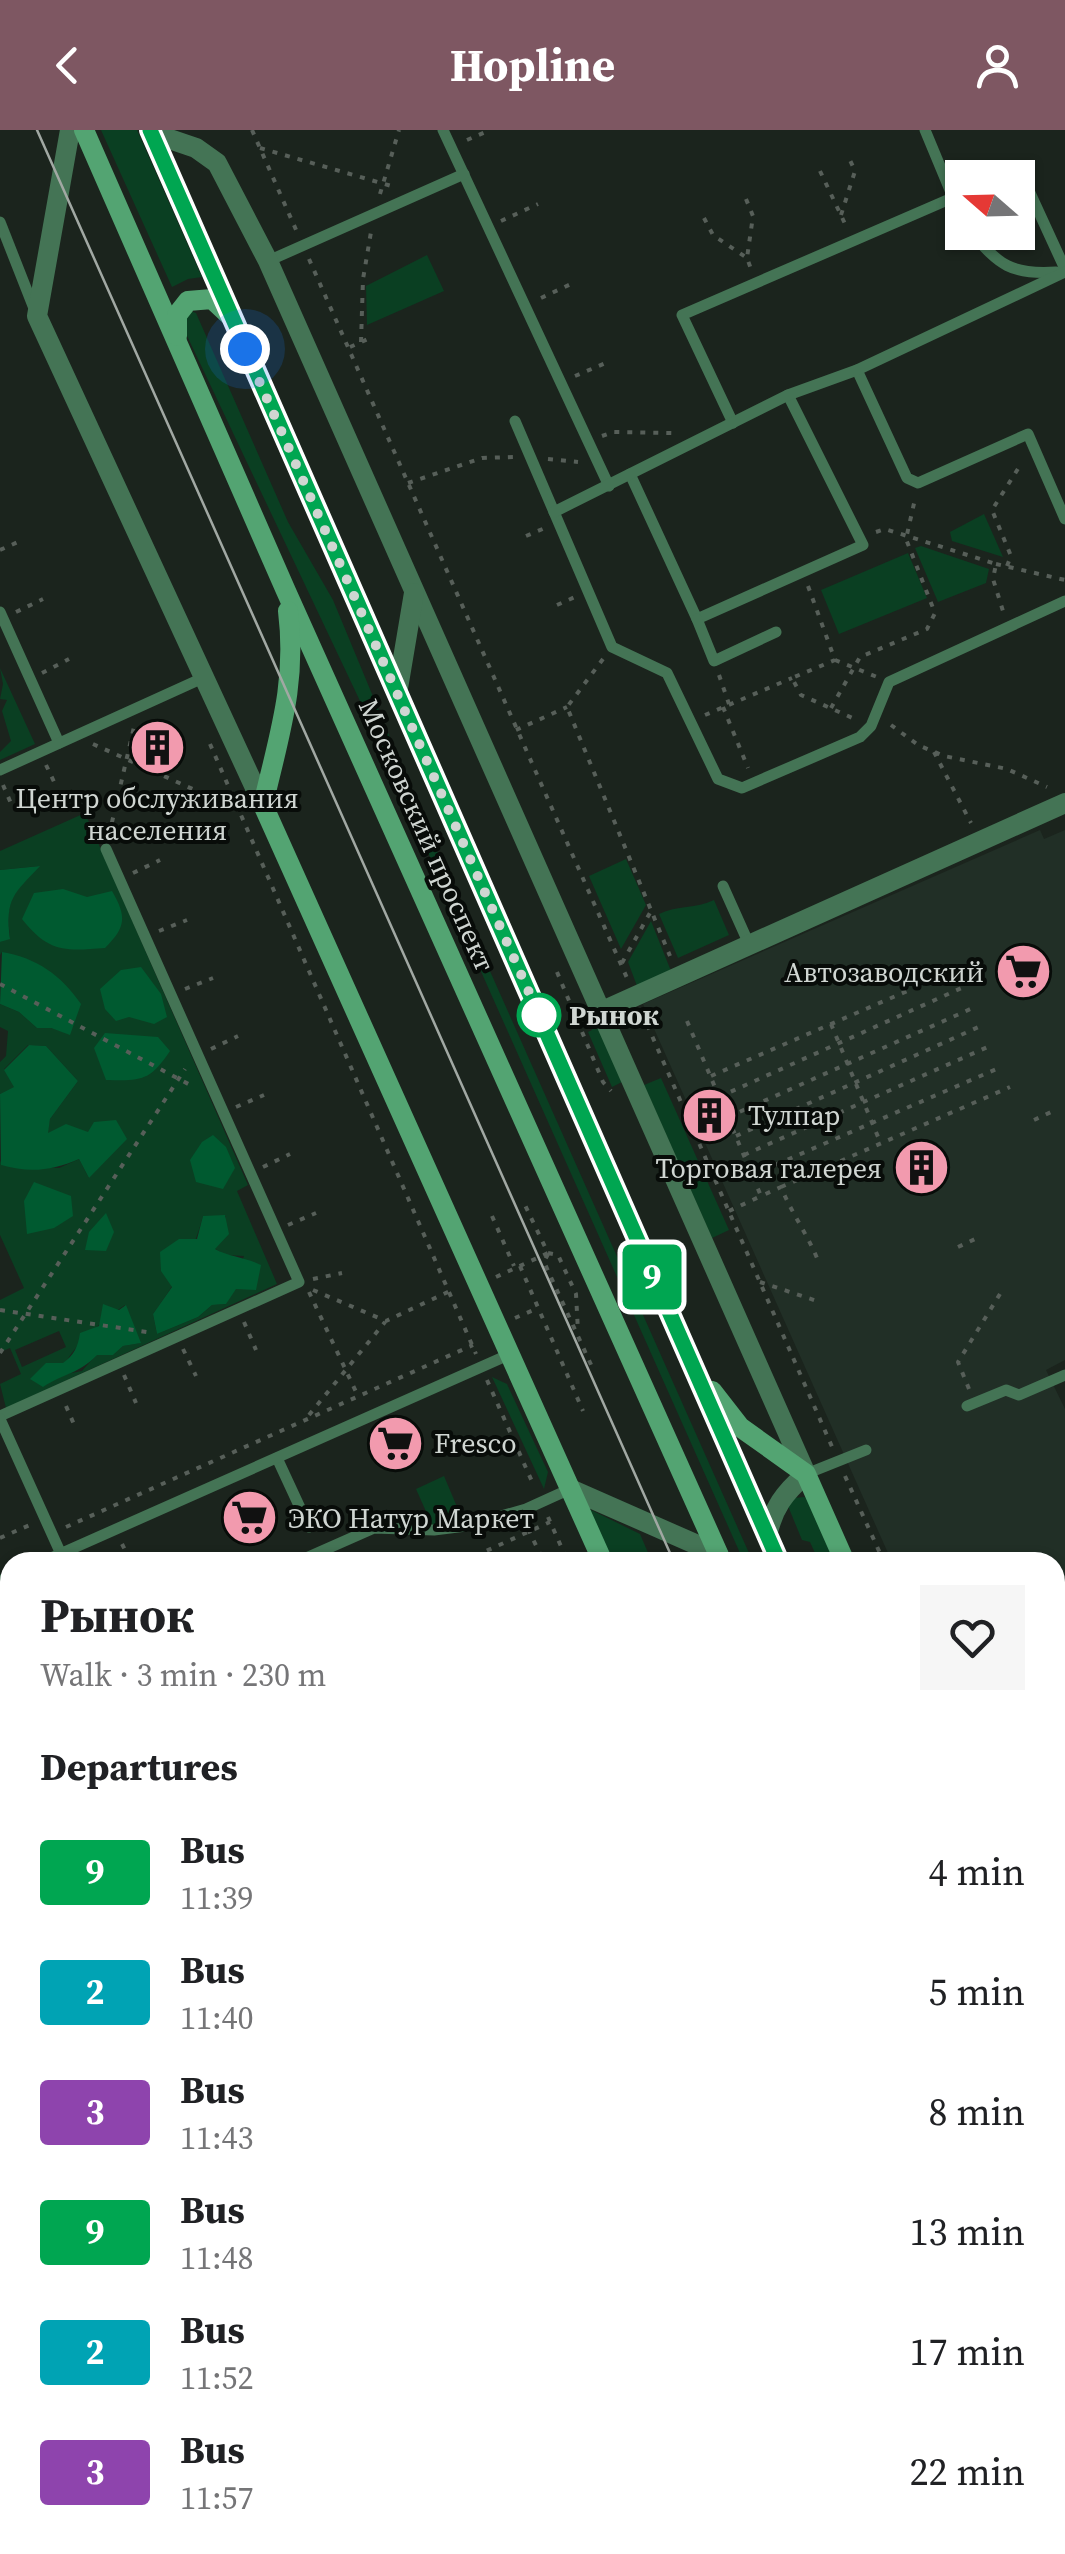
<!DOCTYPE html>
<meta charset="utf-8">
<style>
body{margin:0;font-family:"Source Serif 4",serif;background:#f6f6f6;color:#202124;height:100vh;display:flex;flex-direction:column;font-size:38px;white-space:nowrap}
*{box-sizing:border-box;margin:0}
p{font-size:32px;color:#757577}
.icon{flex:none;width:55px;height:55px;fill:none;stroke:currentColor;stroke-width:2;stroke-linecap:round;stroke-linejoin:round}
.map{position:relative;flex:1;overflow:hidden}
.panel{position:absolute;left:0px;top:1422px;width:1065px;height:1002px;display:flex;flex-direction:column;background:#fff;border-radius:30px 30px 0 0;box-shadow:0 2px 8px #0004}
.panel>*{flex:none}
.badge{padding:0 20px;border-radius:8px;font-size:35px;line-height:65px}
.needle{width:65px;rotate:290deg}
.fabs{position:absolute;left:945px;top:30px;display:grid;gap:20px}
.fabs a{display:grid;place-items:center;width:90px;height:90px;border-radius:0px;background:#fff;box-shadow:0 2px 8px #0004;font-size:50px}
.you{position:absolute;width:50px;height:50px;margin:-25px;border:8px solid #fff;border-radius:50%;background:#1a73e8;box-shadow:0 0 0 15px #1a73e833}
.map>.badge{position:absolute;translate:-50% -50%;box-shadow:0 0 0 5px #fff}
h2{padding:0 40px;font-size:38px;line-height:90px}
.round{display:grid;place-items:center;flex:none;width:105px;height:105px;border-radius:0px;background:#f6f6f6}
.summary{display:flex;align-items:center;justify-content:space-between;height:170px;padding:0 40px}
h1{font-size:48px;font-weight:700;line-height:75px}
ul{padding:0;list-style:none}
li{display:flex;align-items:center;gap:30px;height:120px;padding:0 40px}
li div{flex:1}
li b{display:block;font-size:38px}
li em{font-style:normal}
li .badge{min-width:110px;font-weight:700;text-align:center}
header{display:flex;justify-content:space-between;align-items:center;height:130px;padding:0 40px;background:#7e5762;color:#fff;font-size:45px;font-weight:700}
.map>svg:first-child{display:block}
.built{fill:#212f26}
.green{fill:#0a3f22;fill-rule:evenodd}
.forest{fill:#005a30}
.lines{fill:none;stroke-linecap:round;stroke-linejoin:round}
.path{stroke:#575f59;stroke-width:4;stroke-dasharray:5 8;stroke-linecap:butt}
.lane{stroke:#447455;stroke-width:11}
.street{stroke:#447455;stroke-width:20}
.secondary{stroke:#53a472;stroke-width:20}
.tram{stroke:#a1a8a3;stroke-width:2.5}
.secondary-bridge{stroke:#53a472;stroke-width:20}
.line-casing{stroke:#fff;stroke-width:22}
.line{stroke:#00a651;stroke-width:15}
.walk{stroke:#d0d6d2;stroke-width:10;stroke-dasharray:0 18}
.stop-dot{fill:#fff;stroke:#00a651;stroke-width:5}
.labels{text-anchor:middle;stroke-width:8;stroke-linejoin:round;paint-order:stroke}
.poi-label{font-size:28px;fill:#d0d6d2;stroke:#080c09;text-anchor:start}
.street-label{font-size:28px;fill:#d0d6d2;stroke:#080c09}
.stop-label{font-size:28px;font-weight:bold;fill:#d0d6d2;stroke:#080c09;text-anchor:start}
</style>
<header><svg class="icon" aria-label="back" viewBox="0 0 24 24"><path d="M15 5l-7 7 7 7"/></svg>Hopline<svg class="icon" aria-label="person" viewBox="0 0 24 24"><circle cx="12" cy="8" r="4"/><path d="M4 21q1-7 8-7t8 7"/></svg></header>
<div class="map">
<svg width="1065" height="2424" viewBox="0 0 1065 2424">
<rect width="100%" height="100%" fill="#1b241d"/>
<g class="built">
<polygon points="1040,700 1044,709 1065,700 1065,1230 1046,1240 1065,1279 1065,1766 1055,1771 1055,1432 892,1432 643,874"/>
<polygon points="10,1838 10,2121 0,2125 0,1842"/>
</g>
<g class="green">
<polygon points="101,0 137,0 202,147 188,149 172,157"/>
<polygon points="427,125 444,161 367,195 366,156"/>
<polygon points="188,180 196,183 288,392 333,470 445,740 753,1432 744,1432 369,590 181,193"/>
<polygon points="984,384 1003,427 952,411 950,402"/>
<polygon points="921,416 989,439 986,453 938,472 915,418"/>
<polygon points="908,423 927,468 839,504 821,460"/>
<polygon points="0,538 35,614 0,630 0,622 11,611 2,581 7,570 0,569 3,554"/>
<path d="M85,683L248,1055L237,1061L277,1154L6,1278L0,1254L21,1244L10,1218L0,1222V1170L24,1158L0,1105V1030L2,1035L59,1038L79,1029L89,1048L88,1002L47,1004L50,989L78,951L46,916L28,915L4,939L15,957L0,964V932L6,926L8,901L0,897V874L19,882L37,898H51L70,904L2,822L0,825V812L10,808C5,769 13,764 39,736L0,740V721ZM203,1086H226L214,1118L225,1125L244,1126L226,1174L212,1175L198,1187L157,1204L153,1184C175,1154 194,1122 203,1086ZM125,1175L140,1213L123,1216L113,1225H96L82,1241L61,1245C65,1221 104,1189 125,1175ZM59,1201L66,1217L22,1237L15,1220Z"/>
<polygon points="626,729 646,775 621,819 589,746"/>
<path d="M714,770L729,805L678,828L659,784C677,775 696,779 714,770Z"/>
<polygon points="651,791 671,841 637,856 628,832"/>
<polygon points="598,889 624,951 612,957 588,902 592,900 589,893"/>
<polygon points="661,948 729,1100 712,1108 644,955"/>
<polygon points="492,1247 507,1254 548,1342 544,1359"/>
<polygon points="444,1346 463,1391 432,1395 416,1359"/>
<polygon points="804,1367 809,1370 838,1432 819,1432 810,1412 802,1410 788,1376 794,1368"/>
<polygon points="585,1377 640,1404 652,1432 609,1432"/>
<polygon points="10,1599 10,1611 4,1616 10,1622 10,1740 0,1748 0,1603"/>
<polygon points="364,2415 521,2415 501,2424 343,2424"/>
</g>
<g class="forest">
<path d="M40,736C14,764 5,768 10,809L0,812V740Z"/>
<path d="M63,759L87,767L112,761C127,787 126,797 105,818C65,821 49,823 22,789L34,763Z"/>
<path d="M2,822C37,828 61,845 81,874L70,905L51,898H37L19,882L0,874Z"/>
<polygon points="141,837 161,864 167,887 154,894 129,887 116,891 105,879 100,859 121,840"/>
<path d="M105,903L158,907L170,921C150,951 141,951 106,950L94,918Z"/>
<path d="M29,915L46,916L78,951L50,989L48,1003L66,994L88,1002L94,992L116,990L127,1009L89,1048L79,1029C52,1041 29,1043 1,1035L0,964L14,957L4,940Z"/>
<polygon points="213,1005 226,1017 235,1038 223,1059 196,1052 190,1030 202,1012"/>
<polygon points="34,1052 71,1066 73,1086 54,1098 27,1104 24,1071"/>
<polygon points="106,1083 114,1102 106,1121 85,1120 89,1102"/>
<path d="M225,1085L229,1104L215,1119C229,1127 245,1127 261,1135L256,1160L236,1159L226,1174L212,1175L198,1187L157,1204L153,1184L172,1157L161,1141L160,1122L179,1109H197L203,1086Z"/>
<path d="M103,1174L119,1180L126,1175L141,1213L123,1216L113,1225H97C79,1244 64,1243 43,1257L30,1249L46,1233H63C74,1225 78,1217 80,1203L99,1196Z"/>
</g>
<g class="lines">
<g class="path">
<polyline points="252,0 297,102"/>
<polyline points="467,10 490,0"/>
<polyline points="260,18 395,57"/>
<polyline points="820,41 847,98"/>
<polyline points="380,64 399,0"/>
<polyline points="746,69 753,86 747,128 751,139"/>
<polyline points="841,85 855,41 848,26"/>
<polyline points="704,88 713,105 747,128"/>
<polyline points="501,91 538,74"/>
<polyline points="309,129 627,848"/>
<polyline points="541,168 573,153"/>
<polyline points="361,212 363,149 371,102"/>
<polyline points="350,217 368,209"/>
<polyline points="575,246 608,232"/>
<polyline points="602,306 613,302 672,303"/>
<polyline points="548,329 578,332"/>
<polyline points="408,353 482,328 514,327"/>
<polyline points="876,402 885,399 996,434 993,449 1003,481"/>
<polyline points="526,406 545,398"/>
<polyline points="0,420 18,412"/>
<polyline points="996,434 1065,450"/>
<polyline points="1007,436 1011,426 992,380 1021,334"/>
<polyline points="808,456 835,530 792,548 801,565 857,590"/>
<polyline points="557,475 575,467"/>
<polyline points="16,482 43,469"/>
<polyline points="603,529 567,577 670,826"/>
<polyline points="835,530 877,547"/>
<polyline points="42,543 69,529"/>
<polyline points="719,545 729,574"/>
<polyline points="723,577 748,638"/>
<polyline points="831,578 860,527 927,499 935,483 906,409 915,369"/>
<polyline points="705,585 792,548"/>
<polyline points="891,595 918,615 944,626 1007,639 1047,657"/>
<polyline points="516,600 567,577"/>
<polyline points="93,614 239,680"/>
<polyline points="210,614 476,1224"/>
<polyline points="934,622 971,693"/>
<polyline points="46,635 57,658"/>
<polyline points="3,655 13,678"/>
<polyline points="109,705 134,597"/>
<polyline points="133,743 160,730"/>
<polyline points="159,801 187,790"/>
<polyline points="622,833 651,781"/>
<polyline points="557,842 603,952 611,961"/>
<polyline points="0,854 194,957"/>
<polyline points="185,859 213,848"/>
<polyline points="642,883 833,1319"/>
<path d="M687,891L761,1066L781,1057C791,1082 806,1102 817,1128"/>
<polyline points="831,894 881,1014"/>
<polyline points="211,919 238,906"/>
<polyline points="711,946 958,839"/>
<polyline points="719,967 966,856"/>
<polyline points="236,977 264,965"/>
<polyline points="728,987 975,877"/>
<polyline points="1034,990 1051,982"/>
<polyline points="736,1006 983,895"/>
<polyline points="744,1025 992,915"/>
<polyline points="263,1037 290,1024"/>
<polyline points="752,1045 1001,937"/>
<polyline points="781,1057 1010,957"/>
<polyline points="729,1081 761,1066"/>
<polyline points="492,1086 514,1136"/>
<polyline points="288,1095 316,1083"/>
<polyline points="958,1117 975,1109"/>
<polyline points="548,1123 558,1125 576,1164 578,1201"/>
<polyline points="548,1124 544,1132 593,1239"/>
<polyline points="520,1136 583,1281"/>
<polyline points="496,1147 548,1123 523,1071"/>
<polyline points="313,1149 342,1143"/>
<polyline points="760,1152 817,1171"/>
<polyline points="313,1160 386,1191 450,1161"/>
<polyline points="309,1162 358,1266"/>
<polyline points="0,1180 147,1202"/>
<polyline points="515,1188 538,1178"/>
<polyline points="244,1192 256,1220"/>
<polyline points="183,1219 196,1246"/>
<polyline points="0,1223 185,939"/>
<polyline points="124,1245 136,1273"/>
<polyline points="487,1250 534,1356"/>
<polyline points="969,1259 958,1232 1000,1164"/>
<polyline points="66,1276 76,1299"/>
<polyline points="309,1285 385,1192"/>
<polyline points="845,1346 884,1432"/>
<polyline points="548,1387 568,1432"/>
<polyline points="66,1397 473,1215"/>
<polyline points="528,1399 544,1432"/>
<polyline points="0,1408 32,1394"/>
<polyline points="122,1414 131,1432"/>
<polyline points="475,1426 550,1392"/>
<polyline points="544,1432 562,1424"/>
<polyline points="0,1479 10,1475"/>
<polyline points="0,1720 10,1711"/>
<polyline points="1055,1741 1065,1737"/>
<polyline points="0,1764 10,1767"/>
<polyline points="1055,1819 1065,1842"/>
<polyline points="0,1824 10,1820"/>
<polyline points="0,2099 10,2095"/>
<polyline points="1055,2364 1058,2370 1055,2375"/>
<polyline points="933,2415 940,2424"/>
<polyline points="1001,2415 1005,2424"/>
<polyline points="215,2424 236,2415"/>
<polyline points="785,2424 805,2415"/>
<polyline points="831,2424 852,2415"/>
</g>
<g class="lane">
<polyline points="443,0 609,356"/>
<polyline points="925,0 962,89"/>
<polyline points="1020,41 1065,139"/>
<polyline points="0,92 35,181"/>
<path d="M971,102C999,135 1011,145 1056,142"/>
<polyline points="268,131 464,44"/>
<polyline points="857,240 907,348 918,353 1028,304 1065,389"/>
<polyline points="515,291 612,517 667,543 718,649 742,658 860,607 871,596 889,552 1065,471"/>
<polyline points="733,293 682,185 952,68"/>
<polyline points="630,344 697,489 863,415 788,265"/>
<polyline points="554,382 788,265 857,240 1065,142"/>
<polyline points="0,482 59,613"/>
<polyline points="697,489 714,531 776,502"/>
<polyline points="0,640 205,547"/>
<polyline points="723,756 749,814"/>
<polyline points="967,1276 1006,1260 1019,1265 1065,1245"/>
<polyline points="0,1286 299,1152 106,719"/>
<polyline points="0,1289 61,1424"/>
<polyline points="277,1328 309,1397"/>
<polyline points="806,1344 866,1320"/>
<polyline points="42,1432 508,1225"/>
<polyline points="297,1432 374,1398 434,1400 466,1396 526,1379 570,1359"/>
<polyline points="0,1451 10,1446"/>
<polyline points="0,1590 10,1585"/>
<polyline points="0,1846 10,1867"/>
<polyline points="0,1921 10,1895"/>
<polyline points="0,2218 10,2213"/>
</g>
<g class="street">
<polyline points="70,0 37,186 263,675"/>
<path d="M152,3L196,18L217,33L268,131L806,1344C784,1363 773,1378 767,1406"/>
<polyline points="397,564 414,463"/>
<polyline points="600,882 1065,673"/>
<polyline points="570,1359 718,1424"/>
<polyline points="290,2424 310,2415"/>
</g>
<g class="secondary">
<polyline points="84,0 286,461 722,1432"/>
<polyline points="150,0 779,1432"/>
<polyline points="177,206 177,185 188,171 212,169 229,185"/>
<path d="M288,481C297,554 279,605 263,675L603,1432"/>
<polyline points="712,1261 740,1297 806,1344 845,1432"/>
<polyline points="1055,1898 1065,1919"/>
<polyline points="1055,2048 1065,2071"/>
<polyline points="1055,2112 1065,2108"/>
<polyline points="1055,2169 1065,2192"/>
<polyline points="1040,2415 1044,2424"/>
<polyline points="540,2424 560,2415"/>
<polyline points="687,2424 707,2415"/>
</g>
<g class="tram">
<polyline points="37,0 674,1432"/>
<polyline points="1055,2140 1065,2135"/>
<polyline points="1055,2284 1065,2307"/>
<polyline points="1055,2316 1065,2338"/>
<polyline points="413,2424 434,2415"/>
<polyline points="443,2424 463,2415"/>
</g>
<g class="secondary-bridge">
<polyline points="1055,2196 1065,2192"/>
<polyline points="1055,2261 1065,2257"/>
<polyline points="1055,2310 1065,2305"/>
</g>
</g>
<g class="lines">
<defs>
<polyline id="line" points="150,0 779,1432"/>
</defs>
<use href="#line" class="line-casing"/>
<use href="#line" class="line"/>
<polyline class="walk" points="245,219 539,885"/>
</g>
<defs>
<symbol id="building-disc" viewBox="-11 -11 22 22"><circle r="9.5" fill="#f29aae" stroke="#080c09"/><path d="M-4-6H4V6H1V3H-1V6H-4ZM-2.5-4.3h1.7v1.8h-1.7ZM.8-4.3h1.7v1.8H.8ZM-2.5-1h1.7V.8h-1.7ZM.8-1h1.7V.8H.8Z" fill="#111"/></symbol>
<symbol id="supermarket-disc" viewBox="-11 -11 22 22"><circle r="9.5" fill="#f29aae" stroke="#080c09"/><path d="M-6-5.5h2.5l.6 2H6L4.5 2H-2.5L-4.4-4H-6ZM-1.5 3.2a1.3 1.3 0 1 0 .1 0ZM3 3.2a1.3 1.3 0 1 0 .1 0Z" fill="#111"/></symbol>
</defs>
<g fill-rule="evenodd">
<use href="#building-disc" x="126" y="586" width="63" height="63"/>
<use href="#supermarket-disc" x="992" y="810" width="63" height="63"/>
<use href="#building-disc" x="678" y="954" width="63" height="63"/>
<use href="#building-disc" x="890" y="1006" width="63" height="63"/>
<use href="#supermarket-disc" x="364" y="1282" width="63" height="63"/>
<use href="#supermarket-disc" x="218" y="1356" width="63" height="63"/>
</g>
<circle class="stop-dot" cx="539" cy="885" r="20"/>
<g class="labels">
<g class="poi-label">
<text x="157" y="678" text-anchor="middle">Центр обслуживания<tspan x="157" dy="32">населения</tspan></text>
<text x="984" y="852" text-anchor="end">Автозаводский</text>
<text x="748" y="995">Тулпар</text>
<text x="882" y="1048" text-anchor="end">Торговая галерея</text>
<text x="434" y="1323">Fresco</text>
<text x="288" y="1398">ЭКО Натур Маркет</text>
</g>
<g class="street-label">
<text transform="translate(427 705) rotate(66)" y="10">Московский проспект</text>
</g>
<g class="stop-label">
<text x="569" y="895">Рынок</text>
</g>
</g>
</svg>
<div class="fabs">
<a><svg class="needle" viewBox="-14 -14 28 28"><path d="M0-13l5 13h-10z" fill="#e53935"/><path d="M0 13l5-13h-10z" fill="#757577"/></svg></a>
</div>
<div class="you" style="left:245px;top:219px"></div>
<b class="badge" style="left:652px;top:1147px;background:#00a651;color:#fff">9</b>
<section class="panel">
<div class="summary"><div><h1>Рынок</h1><p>Walk · 3 min · 230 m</p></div><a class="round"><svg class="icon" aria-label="heart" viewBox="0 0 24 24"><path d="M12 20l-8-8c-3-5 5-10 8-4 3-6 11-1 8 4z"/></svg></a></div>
<h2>Departures</h2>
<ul>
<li><span class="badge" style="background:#00a651;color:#fff">9</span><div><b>Bus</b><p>11:39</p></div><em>4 min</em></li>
<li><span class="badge" style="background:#00a3b4;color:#fff">2</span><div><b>Bus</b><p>11:40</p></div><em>5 min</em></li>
<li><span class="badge" style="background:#8e44ad;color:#fff">3</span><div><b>Bus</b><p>11:43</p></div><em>8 min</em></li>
<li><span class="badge" style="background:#00a651;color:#fff">9</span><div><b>Bus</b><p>11:48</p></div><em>13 min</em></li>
<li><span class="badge" style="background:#00a3b4;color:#fff">2</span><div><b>Bus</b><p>11:52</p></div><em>17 min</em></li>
<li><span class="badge" style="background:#8e44ad;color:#fff">3</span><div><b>Bus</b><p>11:57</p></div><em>22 min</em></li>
</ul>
</section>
</div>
